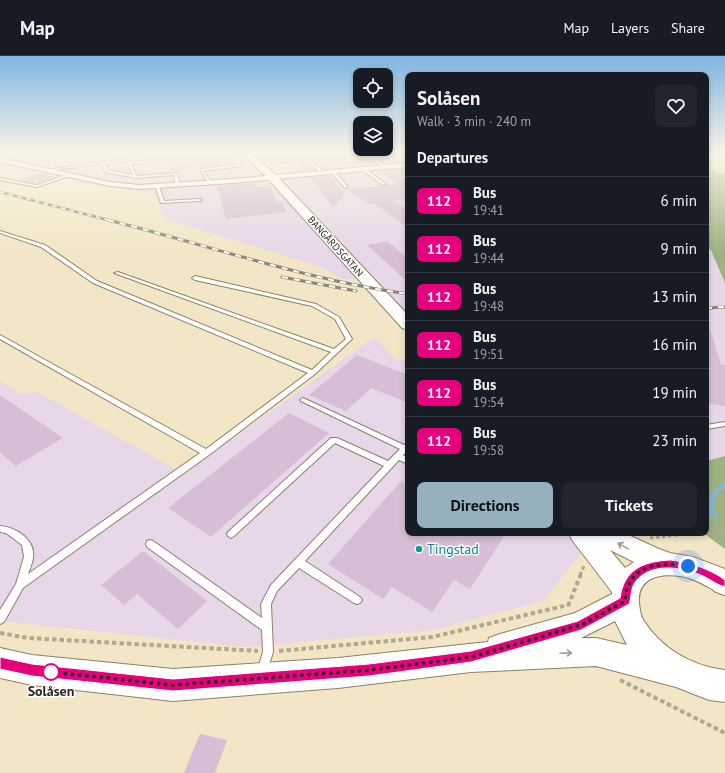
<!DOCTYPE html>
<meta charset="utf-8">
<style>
body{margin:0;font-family:"PT Sans",sans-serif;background:#20242c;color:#f1f3f6;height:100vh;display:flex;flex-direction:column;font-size:15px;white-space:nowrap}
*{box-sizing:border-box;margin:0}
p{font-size:13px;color:#9ea1a6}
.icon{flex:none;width:22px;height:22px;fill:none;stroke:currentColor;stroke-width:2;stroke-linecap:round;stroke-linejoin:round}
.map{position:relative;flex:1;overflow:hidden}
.side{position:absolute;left:405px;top:16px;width:304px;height:464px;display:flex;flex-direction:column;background:#171b24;border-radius:8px;box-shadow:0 2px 6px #0003}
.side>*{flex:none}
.badge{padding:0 8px;border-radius:6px;font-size:14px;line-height:26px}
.fabs{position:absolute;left:353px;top:12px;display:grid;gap:8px}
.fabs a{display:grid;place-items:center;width:40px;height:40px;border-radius:8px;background:#171b24;box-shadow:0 2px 6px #0003;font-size:20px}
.you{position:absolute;width:20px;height:20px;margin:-10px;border:3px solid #fff;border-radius:50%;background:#1a73e8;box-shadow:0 0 0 6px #1a73e833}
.map>.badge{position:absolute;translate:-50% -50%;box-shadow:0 0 0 2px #fff}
h2{padding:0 12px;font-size:15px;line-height:36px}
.round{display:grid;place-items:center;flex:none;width:42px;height:42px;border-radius:8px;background:#20242c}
.headline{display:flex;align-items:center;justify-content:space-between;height:68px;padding:0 12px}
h1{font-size:19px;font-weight:800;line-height:30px}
.button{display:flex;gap:8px;margin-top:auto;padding:8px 12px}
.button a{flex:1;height:46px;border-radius:8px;background:#97b0be;color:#111;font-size:16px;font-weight:800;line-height:46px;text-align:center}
.button a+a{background:#20242c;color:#f1f3f6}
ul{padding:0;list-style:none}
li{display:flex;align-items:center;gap:12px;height:48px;padding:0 12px;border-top:1px solid #363941}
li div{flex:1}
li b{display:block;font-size:15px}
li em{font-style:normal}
li .badge{min-width:44px;font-weight:700;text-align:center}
header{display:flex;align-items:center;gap:24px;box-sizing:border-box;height:56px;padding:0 20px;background:#171b24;border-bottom:1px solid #363941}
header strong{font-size:19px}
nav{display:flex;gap:22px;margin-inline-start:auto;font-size:14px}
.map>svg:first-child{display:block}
.industrial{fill:#e7d7e9}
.green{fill:#cadfb1}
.forest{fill:#9cb281}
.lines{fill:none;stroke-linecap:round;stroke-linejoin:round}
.stream{stroke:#84b6d8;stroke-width:4.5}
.building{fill:#d7bdd5}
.lane-casing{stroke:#8d8164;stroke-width:2}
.street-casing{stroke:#8d8164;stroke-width:2}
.secondary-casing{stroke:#8d8164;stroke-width:2}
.highway-casing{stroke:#8d8164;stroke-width:2}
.path-far2{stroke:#b0a78d;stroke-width:1.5;stroke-dasharray:1.5 1;stroke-linecap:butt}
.path-far1{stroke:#b0a78d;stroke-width:3;stroke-dasharray:3.5 2.5;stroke-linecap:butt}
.path{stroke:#b0a78d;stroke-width:4;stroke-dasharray:4.5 3;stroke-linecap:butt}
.lane{fill:#fff;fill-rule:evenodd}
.street{fill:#fff;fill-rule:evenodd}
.secondary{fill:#fff;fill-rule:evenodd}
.highway{fill:#fff;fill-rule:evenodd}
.rail-far2-casing{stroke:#8e8670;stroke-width:2.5}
.rail-far1-casing{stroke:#8e8670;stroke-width:3}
.rail-casing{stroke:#8e8670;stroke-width:4}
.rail-far2{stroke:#fff;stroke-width:1.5;stroke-dasharray:4.5;stroke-linecap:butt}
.rail-far1{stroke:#fff;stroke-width:2;stroke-dasharray:6;stroke-linecap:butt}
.rail{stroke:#fff;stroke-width:2.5;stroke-dasharray:8;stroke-linecap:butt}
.oneway{stroke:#9f9d98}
.line{fill:#e6007e;stroke:#fff}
.walk{stroke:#2a261a;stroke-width:4;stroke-dasharray:0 7.2}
.culture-dot{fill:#0f9aa8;stroke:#fff;stroke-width:1.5}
.stop-dot{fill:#fff;stroke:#e6007e;stroke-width:2}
.labels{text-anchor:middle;stroke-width:3;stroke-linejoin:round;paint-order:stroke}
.far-street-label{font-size:10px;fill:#2a261a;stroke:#fff}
.near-culture-label{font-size:14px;fill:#0d838f;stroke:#fff;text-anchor:start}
.near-stop-label{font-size:14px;font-weight:bold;fill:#2a261a;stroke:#fff}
</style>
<header>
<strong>Map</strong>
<nav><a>Map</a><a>Layers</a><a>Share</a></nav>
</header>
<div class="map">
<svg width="725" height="717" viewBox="0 0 725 717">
<rect width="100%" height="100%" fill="#f2e6c6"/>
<g class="industrial">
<polygon points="0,97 238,97 258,117 252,120 253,125 270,126 358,223 343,223 322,211 166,163 154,137 0,115"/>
<polygon points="258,97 408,97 408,258 286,126 288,122 284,116 277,114"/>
<polygon points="706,190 711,194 725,227 725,400 706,405"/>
<polygon points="374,281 395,303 408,305 408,477 577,477 587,490 543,545 433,574 245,591 0,565 0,325 20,338 37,336 184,418"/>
</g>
<polygon class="green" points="706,97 725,97 725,227 711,194 706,190"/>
<g class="forest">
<polygon points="706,113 725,118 725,227 711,194 706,190"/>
<polygon points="725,400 725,493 703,477 706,477 706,405"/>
</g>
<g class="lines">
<polyline class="stream" points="715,460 710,454 714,437 725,428"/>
</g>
<g class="building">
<polygon points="187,97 225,97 235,107 172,114 162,100"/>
<polygon points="287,97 361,97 376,108 367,109 363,107 323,113 321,111 330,104 326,102 313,110 315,114 305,115 298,106 277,109 270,103 285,101"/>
<polygon points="368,97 408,97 408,106 385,108"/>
<polygon points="408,113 408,143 394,145 408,154 408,172 374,147 368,148 348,133 397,128 377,115"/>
<polygon points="38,117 56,121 37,127 18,124"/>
<polygon points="330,120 345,137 334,152 310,121"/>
<polygon points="255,127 257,131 270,130 278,147 282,146 287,156 226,163 217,130"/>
<polygon points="387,185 408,203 408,226 367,189"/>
<polygon points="706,267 708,267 721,308 725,309 725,350 706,347"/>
<polygon points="357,299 408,319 408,347 371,332 346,355 309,339"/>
<polygon points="0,339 63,382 16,410 0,397"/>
<polygon points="289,357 329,377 211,481 168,452"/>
<polygon points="401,425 408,429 408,477 506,477 470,533 454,524 432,556 392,531 383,543 328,508"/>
<polygon points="143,495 207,545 178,573 137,538 124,549 101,529"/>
<polygon points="200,678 227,684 215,717 184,717"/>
</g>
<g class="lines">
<defs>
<g id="lane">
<polygon points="362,97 366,97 387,111 384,112"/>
<polygon points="231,98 242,108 242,110 203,115 212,127 209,128 200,113 238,108 230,100"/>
<polygon points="286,98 285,100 253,104 251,103"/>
<path d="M127,103L130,106L157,104L156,106L131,108L137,120L177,117L180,129L178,130L176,129L174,119L136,122L105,116L103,110L101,108L47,115L45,114ZM126,105L133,119L108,114L107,110L105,108Z"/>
<polygon points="326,103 329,104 318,111 324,116 321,117 314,111"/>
<polygon points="362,112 364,112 386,128 383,129 362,114"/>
<polygon points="331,114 333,114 347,130 347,132 345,132 331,116"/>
<polygon points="69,118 72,119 37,131 0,124 0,122 37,129"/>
<polygon points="157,129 159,130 164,145 200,143 202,144 200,145 161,147 155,130"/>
<path d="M0,175L45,189L97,225L312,314L331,296L114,217L118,216L334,293L346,283L335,263L312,250L195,224L192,222L195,220L316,248L339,261L352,283L315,318L209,399L23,532L4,566L0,568V554L16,528L24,501L22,489L6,477L0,476V470C16,471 36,484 33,502C32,508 30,513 28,518L200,397L0,283V279L206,393L308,317L93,227L41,191L0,177Z"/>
<polygon points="303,342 404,389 408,386 408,394 403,399 408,402 408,408 399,404 305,505 360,541 362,544 360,547 357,548 354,547 299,512 277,535 271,548 273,596 266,619 262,620 258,619 257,615 263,596 262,574 147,491 146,488 147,485 150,484 153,485 262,562 261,548 271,529 384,410 335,387 234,480 231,482 228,480 227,478 228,476 331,382 337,382 388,405 400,393 301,345 300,344"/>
<polygon points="725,366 725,370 706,373 706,369"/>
</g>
<polygon id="street" points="0,102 110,126 139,129 233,123 408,107 408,111 233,127 139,133 110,130 0,106"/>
<g id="secondary">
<polygon points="242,97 251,97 276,119 408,259 408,274 402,272 268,123"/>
<path d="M569,477H624L659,493L670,497L693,501L725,513V539C709,533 697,522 680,520C659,517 637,522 639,547C640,553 640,559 644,565C662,593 692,610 725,614V646L709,644L676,631L596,610L471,616L338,632L173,645L32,629L0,622V592L32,599L173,613L338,602L488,586L489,582L500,578L575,557L612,538V536L572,484ZM610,494L634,506L625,512ZM615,565L627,589L596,582H581Z"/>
</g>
<polygon id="highway" points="725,513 725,539 724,539 714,535 709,526 714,517"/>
</defs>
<use href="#lane" class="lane-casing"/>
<use href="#street" class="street-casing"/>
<use href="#secondary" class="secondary-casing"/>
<use href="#highway" class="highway-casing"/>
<polyline class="path-far2" points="706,118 725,123"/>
<g class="path-far1">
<polyline points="706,476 725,474"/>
<polyline points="650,482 695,477"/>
<polyline points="580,519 584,510"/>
</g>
<g class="path">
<polyline points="568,550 581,518"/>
<polyline points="0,577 28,582 258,595"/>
<polyline points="279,595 432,581 568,549"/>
<polyline points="620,624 725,677"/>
</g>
<use href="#lane" class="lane"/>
<use href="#street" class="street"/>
<use href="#secondary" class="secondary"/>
<use href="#highway" class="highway"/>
<defs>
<polyline id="rail-far2" points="0,136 112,165"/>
<g id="rail-far1">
<path d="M108,164C208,189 306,224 408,238"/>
<polyline points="282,221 356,235"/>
<polyline points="706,252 725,251"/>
</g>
<polyline id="rail" points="706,252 711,252"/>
</defs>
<use href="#rail-far2" class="rail-far2-casing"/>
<use href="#rail-far1" class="rail-far1-casing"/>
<use href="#rail" class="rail-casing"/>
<use href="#rail-far2" class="rail-far2"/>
<use href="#rail-far1" class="rail-far1"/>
<use href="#rail" class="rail"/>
</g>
<defs><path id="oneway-shaft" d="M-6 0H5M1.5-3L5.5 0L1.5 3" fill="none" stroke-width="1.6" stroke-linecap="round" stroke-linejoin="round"/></defs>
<g class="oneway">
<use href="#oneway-shaft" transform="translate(623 490) rotate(-151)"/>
<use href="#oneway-shaft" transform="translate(566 597) rotate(-2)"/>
</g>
<linearGradient id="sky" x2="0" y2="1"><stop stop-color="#80b5e2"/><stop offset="0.49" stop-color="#f9f4e5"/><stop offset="1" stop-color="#f9f4e5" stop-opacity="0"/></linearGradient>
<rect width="725" height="197" fill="url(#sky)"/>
<path class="line" d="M671,504C692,507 710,513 725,524V531C717,529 710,523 703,520C683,511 651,506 636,525C630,532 632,541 629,548L581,574L471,606L369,620L173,635L32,620L0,613V601L32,608L173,623L369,608L471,595L578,565L620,542C624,513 644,505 671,504Z"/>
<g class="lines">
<path class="walk" d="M51,616L173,629L369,614L471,601L581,569L625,545C627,508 659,506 688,510"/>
</g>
<circle class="culture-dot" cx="419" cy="493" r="4"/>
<circle class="stop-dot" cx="51" cy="616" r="8"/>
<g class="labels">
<g class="far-street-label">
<text transform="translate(336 190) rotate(48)" y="4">BANGÅRDSGATAN</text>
</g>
<g class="near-culture-label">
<text x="427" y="498">Tingstad</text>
</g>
<g class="near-stop-label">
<text x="51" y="640">Solåsen</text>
</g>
</g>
</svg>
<div class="fabs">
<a><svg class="icon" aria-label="locate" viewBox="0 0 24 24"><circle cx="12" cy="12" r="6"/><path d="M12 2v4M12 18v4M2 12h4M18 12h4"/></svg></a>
<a><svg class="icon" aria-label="layers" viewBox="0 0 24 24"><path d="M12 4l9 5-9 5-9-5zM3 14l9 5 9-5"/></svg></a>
</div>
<div class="you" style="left:688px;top:510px"></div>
<section class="side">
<div class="headline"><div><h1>Solåsen</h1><p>Walk · 3 min · 240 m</p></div><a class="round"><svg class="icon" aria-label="heart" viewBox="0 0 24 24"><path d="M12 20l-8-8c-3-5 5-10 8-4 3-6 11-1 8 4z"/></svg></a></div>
<h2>Departures</h2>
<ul>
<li><span class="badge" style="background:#e6007e;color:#fff">112</span><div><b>Bus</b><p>19:41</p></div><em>6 min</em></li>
<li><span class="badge" style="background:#e6007e;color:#fff">112</span><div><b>Bus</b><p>19:44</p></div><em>9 min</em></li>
<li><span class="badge" style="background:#e6007e;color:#fff">112</span><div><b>Bus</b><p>19:48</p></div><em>13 min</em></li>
<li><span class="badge" style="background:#e6007e;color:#fff">112</span><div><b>Bus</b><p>19:51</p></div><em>16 min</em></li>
<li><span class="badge" style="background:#e6007e;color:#fff">112</span><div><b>Bus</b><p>19:54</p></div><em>19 min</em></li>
<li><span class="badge" style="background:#e6007e;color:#fff">112</span><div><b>Bus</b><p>19:58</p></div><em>23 min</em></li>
</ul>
<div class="button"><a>Directions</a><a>Tickets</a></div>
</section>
</div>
